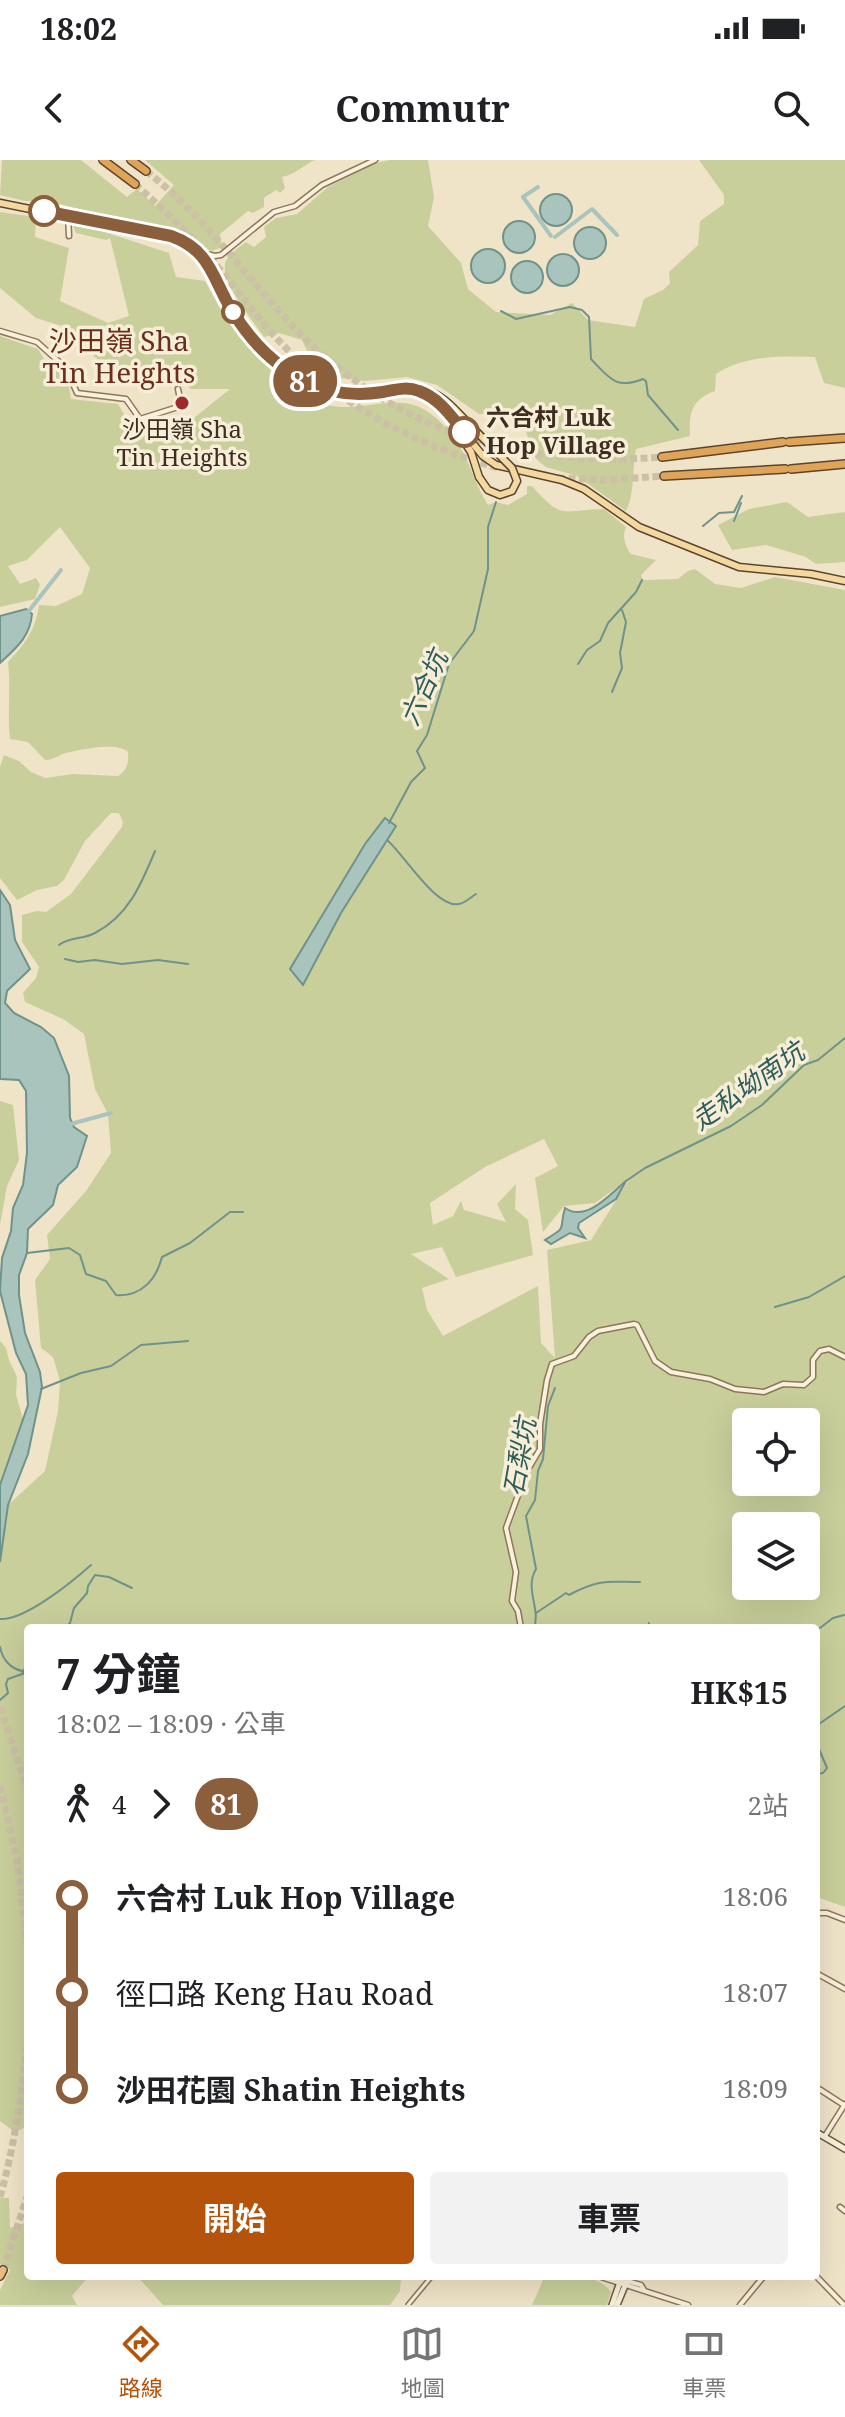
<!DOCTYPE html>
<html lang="zh-TW">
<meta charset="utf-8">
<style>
body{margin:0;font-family:"Noto Serif","Noto Sans TC",serif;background:#f2f2f2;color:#202124;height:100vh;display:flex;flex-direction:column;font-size:30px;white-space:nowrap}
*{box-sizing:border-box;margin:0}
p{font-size:26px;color:#757577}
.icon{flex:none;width:44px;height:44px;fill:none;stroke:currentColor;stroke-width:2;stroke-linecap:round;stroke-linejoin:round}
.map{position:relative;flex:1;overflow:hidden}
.side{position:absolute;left:24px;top:1464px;width:796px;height:656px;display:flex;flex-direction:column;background:#fff;border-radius:8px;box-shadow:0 8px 32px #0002}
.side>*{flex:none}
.badge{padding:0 16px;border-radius:26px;font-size:28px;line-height:52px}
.controls{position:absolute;left:732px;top:1248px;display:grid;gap:16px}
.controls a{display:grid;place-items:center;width:88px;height:88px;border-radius:8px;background:#fff;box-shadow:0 8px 32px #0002;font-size:40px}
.map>.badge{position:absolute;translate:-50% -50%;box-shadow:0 0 0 4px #fff}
.legs{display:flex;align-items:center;gap:12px;height:88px;padding:0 32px;font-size:26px}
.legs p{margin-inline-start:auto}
.summary{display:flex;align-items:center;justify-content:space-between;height:136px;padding:0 32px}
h1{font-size:44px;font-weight:700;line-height:60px}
.primary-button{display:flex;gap:16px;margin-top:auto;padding:16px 32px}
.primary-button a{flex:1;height:92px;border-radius:8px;background:#b45309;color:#fff;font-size:32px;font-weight:700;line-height:92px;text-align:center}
.primary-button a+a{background:#f2f2f2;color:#202124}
ul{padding:0 32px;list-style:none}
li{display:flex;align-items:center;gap:28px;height:96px;font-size:30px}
li i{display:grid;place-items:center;width:12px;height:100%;margin:0 10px;background:currentColor}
li i::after{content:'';width:20px;height:20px;margin:-10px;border:6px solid;border-radius:50%;background:#fff}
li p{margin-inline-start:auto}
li:first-child i{background:linear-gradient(#0000 50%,currentColor 0)}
li:last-child i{background:linear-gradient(currentColor 50%,#0000 0)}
.status{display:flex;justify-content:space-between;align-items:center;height:56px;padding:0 40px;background:#fff;direction:ltr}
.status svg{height:22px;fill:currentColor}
header{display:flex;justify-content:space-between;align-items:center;height:104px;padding:0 32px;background:#fff;font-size:36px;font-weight:700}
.tabs{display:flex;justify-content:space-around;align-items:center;height:112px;border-top:2px solid #e0e0e0;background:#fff;font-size:22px;color:#757577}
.tabs a{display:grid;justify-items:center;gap:4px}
.tabs .active{color:#b45309}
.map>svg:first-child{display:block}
.green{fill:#c9cf9b;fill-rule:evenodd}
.water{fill:#a9c4bc;stroke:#6f938a;stroke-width:2}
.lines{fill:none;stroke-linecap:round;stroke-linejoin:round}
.stream{stroke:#6f938a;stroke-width:2}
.canal{stroke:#a9c4bc;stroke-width:4}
.trunk-tunnel{stroke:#ccc0a6;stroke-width:7;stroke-dasharray:7 3.5;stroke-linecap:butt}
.motorway-tunnel{stroke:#ccc0a6;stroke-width:7;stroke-dasharray:7 3.5;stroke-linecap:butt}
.pedestrian-casing{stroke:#8d765c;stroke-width:6}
.minor-casing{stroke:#8d765c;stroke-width:7}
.tertiary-casing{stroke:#8d765c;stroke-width:7}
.secondary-casing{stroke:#6f573f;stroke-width:8}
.primary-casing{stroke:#5b4430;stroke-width:9}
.trunk-casing{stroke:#5b4430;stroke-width:10}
.motorway-casing{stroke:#5b4430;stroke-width:10}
.pedestrian{stroke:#faf1dc;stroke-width:3}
.minor{stroke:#faf1dc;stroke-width:4}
.tertiary{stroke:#faf1dc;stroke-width:4}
.secondary{stroke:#faf1dc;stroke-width:5}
.primary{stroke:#f3d9a0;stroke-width:6}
.trunk{stroke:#eabe7c;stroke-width:7}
.motorway{stroke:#e0a458;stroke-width:7}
.primary-bridge-casing{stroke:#5b4430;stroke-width:9;stroke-linecap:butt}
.primary-bridge{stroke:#f3d9a0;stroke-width:6}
.line-1-casing{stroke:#fff;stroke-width:18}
.line-1{stroke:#8b5e3c;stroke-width:12}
.stop-1-dot{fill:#fff;stroke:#8b5e3c;stroke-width:4}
.poi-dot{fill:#9e2a2b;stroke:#f7eed8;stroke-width:3}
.labels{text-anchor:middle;stroke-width:7;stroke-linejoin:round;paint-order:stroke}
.stop-label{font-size:24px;font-weight:bold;fill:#3d2e20;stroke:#f7eed8;text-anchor:start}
.poi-label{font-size:24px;fill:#3d2e20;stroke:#f7eed8}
.water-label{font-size:26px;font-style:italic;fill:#2f5d5a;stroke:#f7eed8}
.quarter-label{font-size:28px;fill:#6b2e1e;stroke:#f7eed8}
</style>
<div class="status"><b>18:02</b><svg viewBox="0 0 49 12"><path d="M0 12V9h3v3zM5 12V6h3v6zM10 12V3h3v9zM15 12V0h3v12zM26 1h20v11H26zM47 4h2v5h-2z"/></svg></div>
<header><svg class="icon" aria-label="back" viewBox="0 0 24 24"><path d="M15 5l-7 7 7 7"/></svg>Commutr<svg class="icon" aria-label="search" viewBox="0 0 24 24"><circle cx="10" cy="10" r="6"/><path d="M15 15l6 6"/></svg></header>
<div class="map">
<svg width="845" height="2145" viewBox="0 0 845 2145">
<rect width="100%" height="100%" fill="#f0e4c8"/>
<g class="green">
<path d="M2,0H81L127,37L137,29L155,46L174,25L145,0H315C302,6 296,14 282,17L285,28L280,33L276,30L264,38V47L253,53L248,51L220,74L222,87L212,91L173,74L48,41H25L0,35Z"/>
<path d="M390,0H428L434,37L428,66L461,103L468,129L496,152L550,155L572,143L588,160L635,167L644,139L663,130L670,123L669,112L698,85L700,61L724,44V35L699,0H845V228L824,223L815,197C782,196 744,195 716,214L715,231C691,240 689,253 690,276L636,289C632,308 635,334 626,351L577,316L546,307L536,299L519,253L479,254L437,225L407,217L365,221L332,217L315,208L302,180L279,173L264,177C254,162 215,116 227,99C231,92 240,87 246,82L254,87L266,77L264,67L276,58L297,54L328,27L375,3Z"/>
<path d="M0,52L36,57L35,77L69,88L60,141L108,163L129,156L110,78L106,80L76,73L72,64L77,63L169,93L176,117L205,121C228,165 287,248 344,247C375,247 405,233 431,254C467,281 467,310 488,345L496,342L508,345L527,334V326H532C563,361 561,350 604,349L626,367C622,376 625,386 631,394L656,400L641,415L643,420L678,419L688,411L695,409L715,424L741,428L775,417L845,430V1747L817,1737L816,1734V1468H28V1966L15,1972L0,1961V1402L8,1345L45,1311L58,1251L60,1221L53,1197L41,1188L35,1120L50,1099L47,1075L86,1031L111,993L108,954L95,929L84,874L63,859L25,842L23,833L36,818L39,807L22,782V755L37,751L46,752L71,734L122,667L123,662L119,653H111L85,681L64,720L57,726L37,730L17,740L0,718V607L4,595L19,601L31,612L45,618L73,614L118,616C127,610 129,603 128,592C117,582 85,589 70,592C61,593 55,600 45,600L28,582L10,579C7,553 11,528 8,502C25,484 36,469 39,445L56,446L82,434L90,408L60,367L27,400L8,406L20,424L36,418L40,425L35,439L0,447V176L38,189L47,204L68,219L71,239L118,244L134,270L157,275L190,261L230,229H191L176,216L161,218L146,211L112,213L62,166L36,158L0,128ZM544,979L558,1006L535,1018L543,1072L564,1046L595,1043L630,1018L591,1080L547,1090L555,1198L541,1183L538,1126L443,1176L427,1150L422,1128L449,1119L411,1094L442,1087L456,1117L533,1095L528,1060L515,1049L516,1024L497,1044L506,1062L464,1050L461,1041L453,1056L433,1065L430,1043L485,1007ZM746,1262H806V1322H746ZM746,1366H806V1426H746Z"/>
<polygon points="787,342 808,357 845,352 845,402 816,404 806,397 766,385 732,390 718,365 749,349"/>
<polygon points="0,941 13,945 19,1000 7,1026 0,1065"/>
<polygon points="0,1181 6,1188 9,1200 17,1217 16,1235 23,1259 0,1325"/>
<polygon points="0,2038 9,2038 10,2068 28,2062 28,2116 89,2116 72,2136 77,2145 0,2145 0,2130 10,2110 0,2104"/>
<polygon points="137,2116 401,2116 400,2131 390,2145 163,2145"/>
<path d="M545,2116C566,2116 597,2112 611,2132L607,2145H532Z"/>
</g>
<g class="water">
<circle cx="556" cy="50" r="16"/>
<circle cx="519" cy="77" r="16"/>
<circle cx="590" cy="83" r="16"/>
<circle cx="488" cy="106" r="17"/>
<circle cx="563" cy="110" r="16"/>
<circle cx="527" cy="117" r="16"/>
<path d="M26,449L32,454C30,477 16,488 0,503V456Z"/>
<polygon points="385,658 396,666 341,753 303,825 290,809 365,684"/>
<polygon points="0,730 10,745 15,780 30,809 7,831 5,843 14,853 41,867 54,878 69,916 70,958 74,967 87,976 77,1007 58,1025 53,1045 28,1069 27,1093 19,1115 19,1135 25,1173 40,1212 42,1227 28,1294 8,1345 0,1402 0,1325 28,1245 26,1214 16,1193 0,1131 2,1098 11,1071 13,1048 23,1025 27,993 26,931 19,920 0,919"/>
<path d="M626,1021L616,1039L579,1063L578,1068L585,1078L570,1073L551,1084L545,1080C569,1065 558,1072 565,1048C587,1063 611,1033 626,1021Z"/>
</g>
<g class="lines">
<g class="stream">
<path d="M501,151L516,159L570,147L582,150L589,157L591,199C609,218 616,230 643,219L646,221L648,235L678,270"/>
<polyline points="734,361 741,343"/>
<polyline points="703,366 719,353 734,352 742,336"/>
<polyline points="578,504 587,490 600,481 608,463 636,432 642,420"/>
<polyline points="612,532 622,508 620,493 626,462 622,450"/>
<polyline points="389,663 411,622 425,608 417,591 427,575 449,504 474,471 488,409 488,367 496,342"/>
<path d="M387,680C403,693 436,749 459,744C465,743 471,737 476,734"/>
<path d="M59,785C71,776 82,780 95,773C128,756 141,725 155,691"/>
<polyline points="65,799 78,802 95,800 122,804 158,800 188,804"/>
<polyline points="626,1021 645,1008 731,966 762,945 804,905 818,900 845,878"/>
<path d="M27,1093L69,1088L80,1095L86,1114L106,1121L116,1135C141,1137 156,1120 162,1097L190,1083L230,1052H243"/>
<polyline points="775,1147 809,1137 845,1116"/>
<polyline points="41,1229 81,1213 111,1206 141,1185 188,1181"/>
<path d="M536,1453L566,1433L569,1435C600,1418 609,1422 640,1422"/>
<path d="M0,1459C24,1461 72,1422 91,1405"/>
<polyline points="65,1468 70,1463 74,1448 87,1433 88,1426 95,1415 109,1417 132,1428"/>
<path d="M534,1468C541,1448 524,1429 536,1409L526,1356L535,1340L538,1311L543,1299L548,1246L555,1228"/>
<polyline points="648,1468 649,1463"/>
<polyline points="816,1471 833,1458 844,1455"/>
<path d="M0,1487C2,1498 9,1508 22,1511"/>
<polyline points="23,1512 28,1521"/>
<polyline points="0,1540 8,1533 6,1524 8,1519 22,1514 28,1502"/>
<polyline points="816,1566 845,1546"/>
<polyline points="816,1582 827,1608 823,1613 816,1614"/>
</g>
<g class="canal">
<polyline points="538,27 523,37 551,76"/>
<polyline points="555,77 592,49 617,75"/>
<polyline points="28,452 61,410"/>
<polyline points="67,965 111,953"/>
</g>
<g class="trunk-tunnel">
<polyline points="0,1547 28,1632"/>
<polyline points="0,1626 17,1700 28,1791"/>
<path d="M0,2037C15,1984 22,1931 28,1876"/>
<polyline points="3,2110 28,2034"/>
</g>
<g class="motorway-tunnel">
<path d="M146,11C202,54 241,110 288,161C389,270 517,309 662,297"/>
<path d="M135,24C164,50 193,77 217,106C241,135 262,164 288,190C346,250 420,286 499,308"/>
<polyline points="558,318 608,320 664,316"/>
</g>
<defs>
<polyline id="pedestrian" points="408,2145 432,2116"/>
<g id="minor">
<polyline points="68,55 69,76"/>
<polyline points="203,93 215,96 221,95 274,52 295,46 322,25 375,0"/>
<polyline points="0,171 37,182 66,208 77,233 126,239 140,259 178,247"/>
<polyline points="178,229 180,239"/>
<polyline points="521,1468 518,1451 512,1441 516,1412 506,1368 527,1311 540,1289 540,1264 547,1220 552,1204 574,1196 589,1177 598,1171 634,1164 637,1165 655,1201 671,1212 710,1219 735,1229 764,1232 783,1224 804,1225 813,1217 813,1200 820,1191 829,1189 845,1197"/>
<polyline points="816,1813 845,1829"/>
<polyline points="816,1927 844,1945"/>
<polyline points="825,1976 845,1944"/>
<polyline points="840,2047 845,2051"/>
<polyline points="816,2116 844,2145"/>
<polyline points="740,2145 764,2116"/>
</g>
<g id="tertiary">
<polyline points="816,1753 827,1753 845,1760"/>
<polyline points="598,2116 688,2145"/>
<polyline points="610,2116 641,2125 644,2130"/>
</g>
<g id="secondary">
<polyline points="816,1972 845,1989"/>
<polyline points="612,2145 622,2116"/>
<polyline points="617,2145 629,2116"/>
</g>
<g id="primary">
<polyline points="0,43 178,79 204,96 233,152 259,186 284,208 309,223 326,231 350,234 404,228 420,231 443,247 483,296 496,305 562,320 584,329 639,367 739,407 811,414 845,421"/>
<path d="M422,230C443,233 456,251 470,265"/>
<polyline points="450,260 471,292 479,317"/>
</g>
<polyline id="trunk" points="0,2116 3,2110"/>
<g id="motorway">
<polyline points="103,0 135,24"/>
<polyline points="131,0 146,11"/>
<polyline points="789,282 845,278"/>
<polyline points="662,297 783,282"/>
<polyline points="791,309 845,304"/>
<polyline points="664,316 785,309"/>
</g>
</defs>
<use href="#pedestrian" class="pedestrian-casing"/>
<use href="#minor" class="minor-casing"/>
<use href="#tertiary" class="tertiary-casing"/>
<use href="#secondary" class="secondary-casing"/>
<use href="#primary" class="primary-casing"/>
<use href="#trunk" class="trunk-casing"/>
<use href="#motorway" class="motorway-casing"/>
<use href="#pedestrian" class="pedestrian"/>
<use href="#minor" class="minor"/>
<use href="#tertiary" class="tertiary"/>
<use href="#secondary" class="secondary"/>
<use href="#primary" class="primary"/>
<use href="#trunk" class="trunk"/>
<use href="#motorway" class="motorway"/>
<defs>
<polyline id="primary-bridge" points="470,265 512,308 517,321 512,331 500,335 488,330 479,317"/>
</defs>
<use href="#primary-bridge" class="primary-bridge-casing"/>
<use href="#primary-bridge" class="primary-bridge"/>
</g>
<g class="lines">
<defs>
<path id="line-1" d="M44,51L171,76C210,90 212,117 231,149C245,172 262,193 284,208C315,230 345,238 383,232C395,230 406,226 419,231C439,238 451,256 464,272"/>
</defs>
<use href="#line-1" class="line-1-casing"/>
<use href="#line-1" class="line-1"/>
</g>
<g class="stop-1-dot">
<circle cx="44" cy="51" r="14"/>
<circle cx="233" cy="152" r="10"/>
<circle cx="464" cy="272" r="14"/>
</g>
<circle class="poi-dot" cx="182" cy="243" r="8"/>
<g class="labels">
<g class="stop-label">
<text x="486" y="266">六合村 Luk<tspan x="486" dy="28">Hop Village</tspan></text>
</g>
<g class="poi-label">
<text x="182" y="278">沙田嶺 Sha<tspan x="182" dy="28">Tin Heights</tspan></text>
</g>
<g class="water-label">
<text transform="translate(424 528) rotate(-66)" y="9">六合坑</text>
<text transform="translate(748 926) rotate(-35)" y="9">走私坳南坑</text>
<text transform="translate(520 1297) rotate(-80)" y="9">石梨坑</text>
</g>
<g class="quarter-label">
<text x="119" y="191">沙田嶺 Sha<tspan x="119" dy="32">Tin Heights</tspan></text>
</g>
</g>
</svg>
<div class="controls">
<a><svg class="icon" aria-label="locate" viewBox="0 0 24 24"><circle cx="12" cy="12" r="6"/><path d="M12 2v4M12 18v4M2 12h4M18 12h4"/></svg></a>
<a><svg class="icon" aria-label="layers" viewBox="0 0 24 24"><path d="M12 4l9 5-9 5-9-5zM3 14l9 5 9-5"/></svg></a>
</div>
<b class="badge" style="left:305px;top:221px;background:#8b5e3c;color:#fff">81</b>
<section class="side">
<div class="summary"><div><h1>7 分鐘</h1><p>18:02 – 18:09 · 公車</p></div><b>HK$15</b></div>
<div class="legs"><svg class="icon" aria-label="walk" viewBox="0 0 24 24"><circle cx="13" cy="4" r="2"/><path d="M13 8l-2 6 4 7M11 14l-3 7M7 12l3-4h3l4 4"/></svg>4<svg class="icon" aria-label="forward" viewBox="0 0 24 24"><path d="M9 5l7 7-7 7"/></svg><b class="badge" style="background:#8b5e3c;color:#fff">81</b><p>2站</p></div>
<ul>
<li><i style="color:#8b5e3c"></i><b>六合村 Luk Hop Village</b><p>18:06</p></li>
<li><i style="color:#8b5e3c"></i><span>徑口路 Keng Hau Road</span><p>18:07</p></li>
<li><i style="color:#8b5e3c"></i><b>沙田花園 Shatin Heights</b><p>18:09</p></li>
</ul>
<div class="primary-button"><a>開始</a><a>車票</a></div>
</section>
</div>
<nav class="tabs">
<a class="active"><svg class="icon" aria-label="directions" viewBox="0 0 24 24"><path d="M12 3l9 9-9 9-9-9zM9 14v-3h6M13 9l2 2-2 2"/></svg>路線</a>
<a><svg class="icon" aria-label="map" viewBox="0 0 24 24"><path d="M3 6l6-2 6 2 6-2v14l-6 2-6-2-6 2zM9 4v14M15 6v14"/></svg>地圖</a>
<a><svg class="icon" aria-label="tickets" viewBox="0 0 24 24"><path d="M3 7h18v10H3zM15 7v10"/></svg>車票</a>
</nav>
